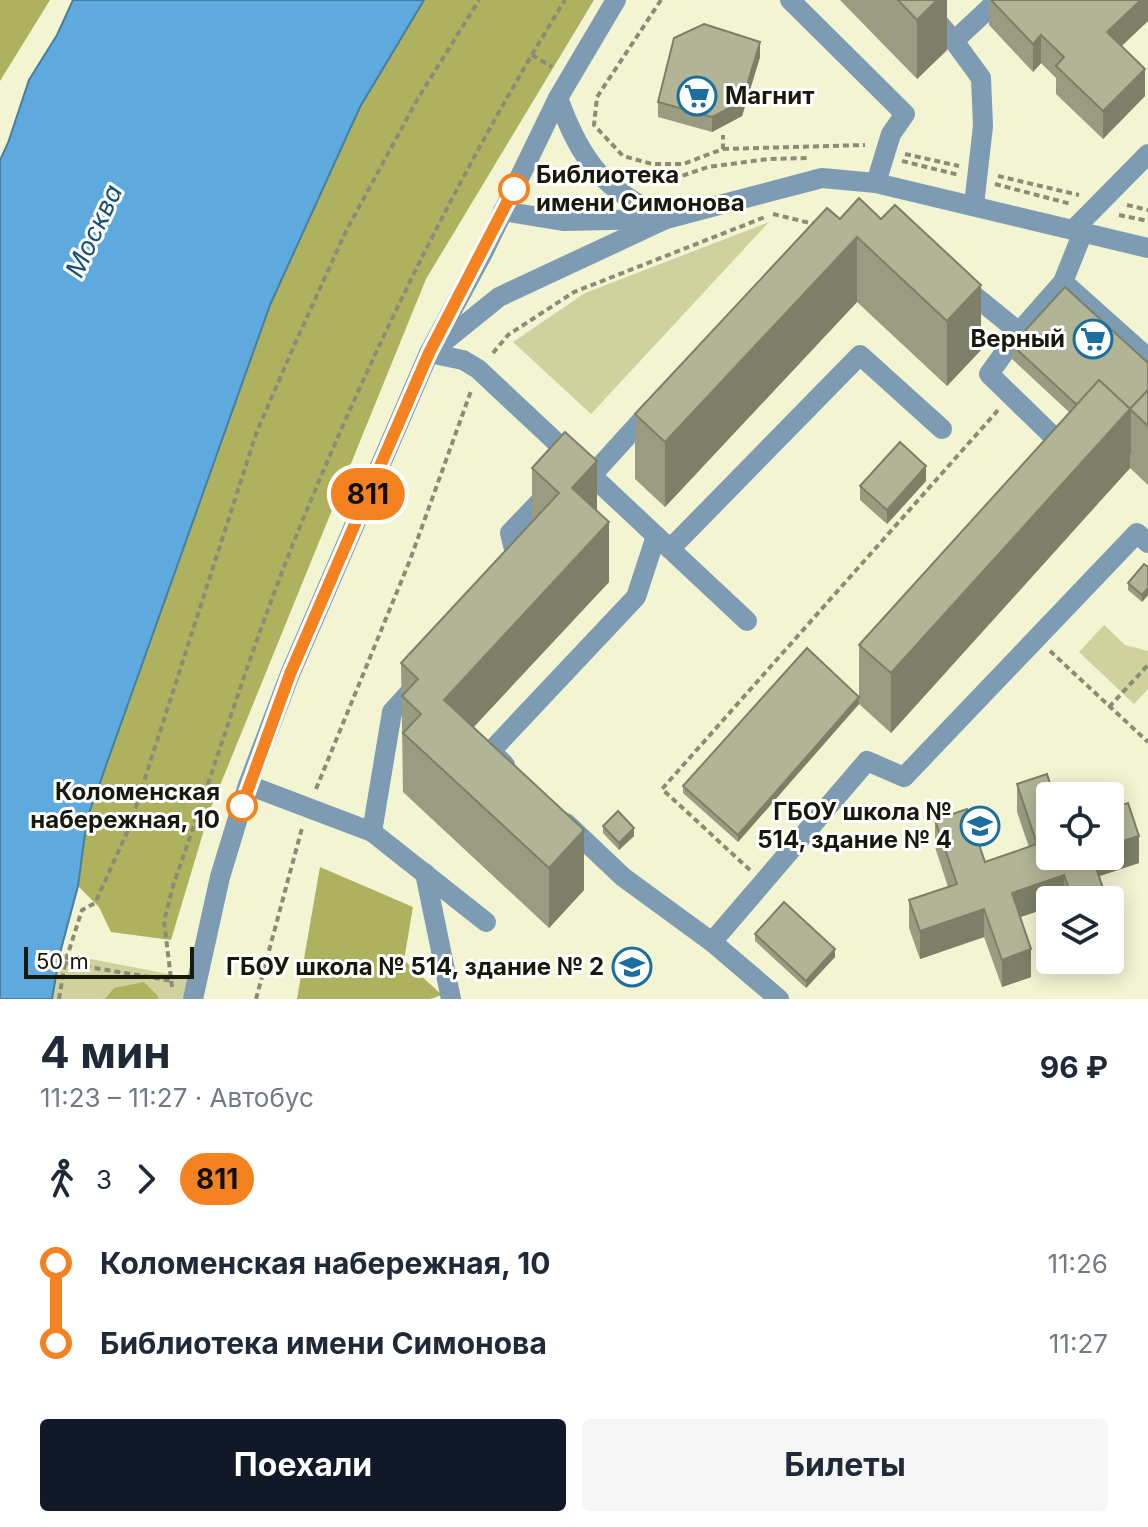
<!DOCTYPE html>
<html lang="ru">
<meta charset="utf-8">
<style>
body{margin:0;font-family:Inter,sans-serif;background:#f6f6f7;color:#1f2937;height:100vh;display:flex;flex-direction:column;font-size:30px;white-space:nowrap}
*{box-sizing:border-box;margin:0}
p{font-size:26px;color:#747a83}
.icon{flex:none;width:44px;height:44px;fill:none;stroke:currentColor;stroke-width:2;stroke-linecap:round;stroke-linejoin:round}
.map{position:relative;height:999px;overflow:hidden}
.sheet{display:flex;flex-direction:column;background:#fff;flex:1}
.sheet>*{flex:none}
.badge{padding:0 16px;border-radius:26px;font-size:28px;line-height:52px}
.tools{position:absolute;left:1036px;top:782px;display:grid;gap:16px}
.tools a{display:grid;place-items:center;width:88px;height:88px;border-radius:8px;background:#fff;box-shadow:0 4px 20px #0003;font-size:40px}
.scale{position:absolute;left:24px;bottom:20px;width:170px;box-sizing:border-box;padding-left:8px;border:4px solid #18190d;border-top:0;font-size:22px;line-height:28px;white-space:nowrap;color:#18190d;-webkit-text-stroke:6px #fff;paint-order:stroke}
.map>.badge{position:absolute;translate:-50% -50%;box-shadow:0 0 0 4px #fff}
.legs{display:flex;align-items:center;gap:12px;height:88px;padding:0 40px;font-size:26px}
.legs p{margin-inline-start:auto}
.head{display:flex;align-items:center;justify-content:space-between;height:136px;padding:0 40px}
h1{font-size:44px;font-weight:700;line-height:60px}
.primary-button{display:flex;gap:16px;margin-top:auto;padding:16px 40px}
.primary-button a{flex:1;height:92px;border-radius:8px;background:#111827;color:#fff;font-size:32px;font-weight:700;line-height:92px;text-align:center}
.primary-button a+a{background:#f6f6f7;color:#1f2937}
ul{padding:0 40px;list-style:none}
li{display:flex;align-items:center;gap:28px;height:80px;font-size:30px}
li i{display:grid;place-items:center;width:12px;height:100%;margin:0 10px;background:currentColor}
li i::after{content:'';width:20px;height:20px;margin:-10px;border:6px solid;border-radius:50%;background:#fff}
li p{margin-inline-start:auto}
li:first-child i{background:linear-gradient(#0000 50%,currentColor 0)}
li:last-child i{background:linear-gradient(currentColor 50%,#0000 0)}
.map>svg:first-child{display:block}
.green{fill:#cfd29d}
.forest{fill:#aeb15d}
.water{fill:#5ea9de;stroke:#497e9f;stroke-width:2}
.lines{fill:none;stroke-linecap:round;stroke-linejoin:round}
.path{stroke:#8b8c75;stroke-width:4;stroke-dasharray:6 4;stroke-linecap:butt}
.minor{stroke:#7d9bb2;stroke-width:20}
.wall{fill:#999c80}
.shaded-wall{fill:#7d7f68}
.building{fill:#b2b595;stroke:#7d7f68;stroke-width:2}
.line-1-casing{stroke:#fff;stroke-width:18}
.line-1{stroke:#f58220;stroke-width:12}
.stop-1-dot{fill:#fff;stroke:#f58220;stroke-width:4}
.labels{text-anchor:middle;stroke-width:6;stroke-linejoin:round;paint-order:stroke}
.poi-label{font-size:24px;font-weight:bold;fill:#18190d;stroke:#fff;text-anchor:end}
.stop-label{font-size:24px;font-weight:bold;fill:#18190d;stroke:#fff;text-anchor:start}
.water-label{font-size:26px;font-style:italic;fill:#185174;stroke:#fff}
</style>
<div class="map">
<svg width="1148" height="999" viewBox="0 0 1148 999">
<rect width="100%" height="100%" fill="#f2f4d2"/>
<g class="green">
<polygon points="769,222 591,414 513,342 585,293"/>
<polygon points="1104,625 1125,645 1148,651 1148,689 1134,704 1079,652"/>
<polygon points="60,953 189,978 184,999 52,999"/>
</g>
<g class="forest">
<polygon points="0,0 50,0 0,81"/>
<polygon points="424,0 594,0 426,279 210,810 171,940 111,932 99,907 78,886 87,819 270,305 360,107"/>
<polygon points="320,867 413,907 404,960 442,995 430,999 297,999"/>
<polygon points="144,982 158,996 158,999 105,999 114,988"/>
</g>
<polygon class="water" points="73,0 424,0 360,107 270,305 87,819 78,886 60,953 52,999 0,999 0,160 8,143 29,80 57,35"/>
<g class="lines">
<g class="path">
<polyline points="661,0 597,97 594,125 623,156 652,164 683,164 723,149 723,135"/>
<polyline points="532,55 552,67"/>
<polyline points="723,149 865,145"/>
<polyline points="905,154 959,166"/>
<polyline points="902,161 959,175"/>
<polyline points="634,175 667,181 708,167 768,159 809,158"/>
<polyline points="998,176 1079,195"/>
<polyline points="995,184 1071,204"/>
<polyline points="1127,205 1148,210"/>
<polyline points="773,214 814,224"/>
<polyline points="1119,215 1148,221"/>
<polyline points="493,353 508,335 574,292 765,217"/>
<polyline points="1050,651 1148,742"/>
<polyline points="1109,707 1148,665"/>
<polyline points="316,789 410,560 471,391"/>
<polyline points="750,870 662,789 999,409"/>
<polyline points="65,963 173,981"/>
<path d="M172,987L164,921L173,886C212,776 246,663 289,554C364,366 458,173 565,0"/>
<polyline points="59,999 65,963 82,910 95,903 129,828 257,431 297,339 346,231 417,100 479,0"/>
<polyline points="256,999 302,828"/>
</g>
<g class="minor">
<polyline points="790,0 905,114 891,134 876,183"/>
<polyline points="919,0 954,41 981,78 983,126 974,205"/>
<polyline points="954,41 998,0"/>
<path d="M558,98C582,164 603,188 666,219"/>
<polyline points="503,211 563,221 658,219"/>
<polyline points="1073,230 1148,154"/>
<polyline points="1063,282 1148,358"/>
<polyline points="960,284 1019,332"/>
<polyline points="436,348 499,297 666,219 822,178 876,183 1148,248"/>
<polyline points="429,353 463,360 478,369 747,621"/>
<polyline points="1055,453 1062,445 989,374 1019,332 1063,282 1083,232"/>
<polyline points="592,475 652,409"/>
<polyline points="670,549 860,355 942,429"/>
<polyline points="519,569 510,533 550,491"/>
<polyline points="505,765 491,751 636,597 656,536"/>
<polyline points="248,785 372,832 392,712 419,682"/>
<polyline points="566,823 623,877 712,942 779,999"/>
<polyline points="372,832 486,922"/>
<polyline points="425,873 451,999"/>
<polyline points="712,942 867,761 904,777 1137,533 1148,543"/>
<polyline points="193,999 220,877 248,785 290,674 429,353 483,253 558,98 616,0"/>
</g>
</g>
<g class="wall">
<polygon points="840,0 947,0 947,50 917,79"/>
<polygon points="989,0 1148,0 1148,21 1122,46 1145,96 1103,139 1056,94 1056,78 1041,63 1033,72 989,25"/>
<polygon points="760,57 742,116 712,132 658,117 658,102"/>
<polygon points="827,208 981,350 947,386 857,302 665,507 635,479 635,414"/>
<polygon points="1012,345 1148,363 1148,485 1130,468 891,733 859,704 738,842 683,793 683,786 859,697 859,645 1070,413 1012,359"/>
<polygon points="532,468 597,511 609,582 473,727 584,890 549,928 403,792 401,663 532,522"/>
<polygon points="926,481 887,524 860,500 860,486"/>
<polygon points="1148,567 1148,595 1142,602 1128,590 1128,583"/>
<polygon points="1017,784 1050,856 1139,863 1099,876 1107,900 1050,900 1020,917 1031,977 1002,987 984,937 920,959 909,928 909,900 948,887 935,847 935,820 985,862 1029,847 1017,812"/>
<polygon points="603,826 634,836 619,850 603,833"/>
<polygon points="755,934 835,957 806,988 755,941"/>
</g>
<g class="shaded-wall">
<polygon points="937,0 947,0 947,50 917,79 917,20"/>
<polygon points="1141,0 1148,0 1148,21 1107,59 1107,32"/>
<polygon points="1041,35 1041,63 1033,72 1033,44"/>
<polygon points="760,42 760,57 742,116 712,132 712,117"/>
<polygon points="1145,69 1145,96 1103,139 1103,111"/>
<polygon points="857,237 857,302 665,507 665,442"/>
<polygon points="981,285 981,350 947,386 947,321"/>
<polygon points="1130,409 1130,468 891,733 891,673"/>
<polygon points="597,461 597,521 572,488"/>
<polygon points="926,466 926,481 887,524 887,510"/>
<polygon points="609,522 609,582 444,759 444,700"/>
<polygon points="1148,588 1148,595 1142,602 1142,595"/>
<polygon points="859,697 859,704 738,842 738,835"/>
<polygon points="634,828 634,836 619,850 619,843"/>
<polygon points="584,830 584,890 549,928 549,868"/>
<polygon points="1139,836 1139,863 1091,879 1091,856 1110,856 1110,845"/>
<polygon points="1064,875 1064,900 1050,900 1050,907 1012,920 1012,893"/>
<polygon points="984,909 984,937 920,959 920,931"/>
<polygon points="1114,919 1114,946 1110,948 1110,920"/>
<polygon points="835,949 835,957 806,988 806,981"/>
<polygon points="1031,949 1031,977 1002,987 1002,960"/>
</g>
<g class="building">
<polygon points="898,0 937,0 917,20"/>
<polygon points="991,0 1141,0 1107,32 1145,69 1103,111 1056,66 1064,57 1041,35 1033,44"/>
<polygon points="704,24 760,42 742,102 712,117 658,102 674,38"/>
<polygon points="859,198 881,219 895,205 981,285 947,321 857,237 665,442 635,414 827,208 840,219"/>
<polygon points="1065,287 1148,363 1148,390 1130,409 1130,454 1130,409 1099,380 1077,405 1012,345"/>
<polygon points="1099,380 1130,409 891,673 859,645"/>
<polygon points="1148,390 1148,426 1130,409"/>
<polygon points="565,432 597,461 572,488 609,522 444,700 584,830 549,868 403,733 421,714 402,696 418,679 401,663 559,493 532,468"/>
<polygon points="900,442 926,466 887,510 860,486"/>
<polygon points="1144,564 1148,567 1148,588 1142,595 1128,583"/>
<polygon points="807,648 859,697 738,835 683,786"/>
<polygon points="1047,774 1054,796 1050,796 1050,856 1092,856 1107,900 1073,900 1064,875 1012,893 1031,949 1002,960 984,909 920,931 909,900 957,884 935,820 967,809 985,862 1037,844 1017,784"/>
<polygon points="1128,803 1139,836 1110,845 1110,809"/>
<polygon points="618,811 634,828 619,843 603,826"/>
<polygon points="784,902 835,949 806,981 755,934"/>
<polygon points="1110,909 1114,919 1110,920"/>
</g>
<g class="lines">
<defs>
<polyline id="line-1" points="242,806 290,674 429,353 514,189"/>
</defs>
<use href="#line-1" class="line-1-casing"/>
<use href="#line-1" class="line-1"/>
</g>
<defs>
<symbol id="supermarket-ring" viewBox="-11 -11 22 22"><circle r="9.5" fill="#fff" stroke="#1c6e9f" stroke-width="1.5"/><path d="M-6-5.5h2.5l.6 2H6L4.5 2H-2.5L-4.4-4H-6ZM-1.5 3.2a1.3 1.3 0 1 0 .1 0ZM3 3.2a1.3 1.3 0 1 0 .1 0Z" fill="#1c6e9f"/></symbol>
<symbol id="school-ring" viewBox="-11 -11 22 22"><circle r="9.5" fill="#fff" stroke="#1c6e9f" stroke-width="1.5"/><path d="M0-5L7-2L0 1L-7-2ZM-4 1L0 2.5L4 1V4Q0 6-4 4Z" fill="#1c6e9f"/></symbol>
</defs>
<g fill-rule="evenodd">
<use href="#supermarket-ring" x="675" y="74" width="44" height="44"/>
<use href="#supermarket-ring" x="1071" y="317" width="44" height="44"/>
<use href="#school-ring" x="958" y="804" width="44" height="44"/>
<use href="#school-ring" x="610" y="945" width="44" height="44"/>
</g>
<g class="stop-1-dot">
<circle cx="514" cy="189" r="14"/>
<circle cx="242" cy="806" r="14"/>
</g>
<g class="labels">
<g class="poi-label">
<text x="725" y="104" text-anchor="start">Магнит</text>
<text x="1065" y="347">Верный</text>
<text x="952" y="820">ГБОУ школа №<tspan x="952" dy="28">514, здание № 4</tspan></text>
<text x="604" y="975">ГБОУ школа № 514, здание № 2</text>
</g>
<g class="stop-label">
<text x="536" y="183">Библиотека<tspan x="536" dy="28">имени Симонова</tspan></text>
<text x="220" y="800" text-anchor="end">Коломенская<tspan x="220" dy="28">набережная, 10</tspan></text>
</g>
<g class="water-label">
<text transform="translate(94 231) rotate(-65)" y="9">Москва</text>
</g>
</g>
</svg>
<div class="tools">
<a><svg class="icon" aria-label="locate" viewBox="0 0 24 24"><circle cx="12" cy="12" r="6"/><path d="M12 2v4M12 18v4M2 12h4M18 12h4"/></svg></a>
<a><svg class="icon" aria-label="layers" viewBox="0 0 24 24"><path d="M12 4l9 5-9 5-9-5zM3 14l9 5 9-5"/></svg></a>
</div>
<div class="scale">50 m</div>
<b class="badge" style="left:368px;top:494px;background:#f58220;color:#111">811</b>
</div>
<section class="sheet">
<div class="head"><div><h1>4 мин</h1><p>11:23 – 11:27 · Автобус</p></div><b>96 ₽</b></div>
<div class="legs"><svg class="icon" aria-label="walk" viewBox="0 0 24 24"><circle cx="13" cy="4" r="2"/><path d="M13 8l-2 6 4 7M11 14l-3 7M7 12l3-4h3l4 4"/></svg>3<svg class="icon" aria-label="forward" viewBox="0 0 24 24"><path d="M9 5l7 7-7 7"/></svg><b class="badge" style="background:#f58220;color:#111">811</b></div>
<ul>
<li><i style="color:#f58220"></i><b>Коломенская набережная, 10</b><p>11:26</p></li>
<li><i style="color:#f58220"></i><b>Библиотека имени Симонова</b><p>11:27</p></li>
</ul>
<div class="primary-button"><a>Поехали</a><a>Билеты</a></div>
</section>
